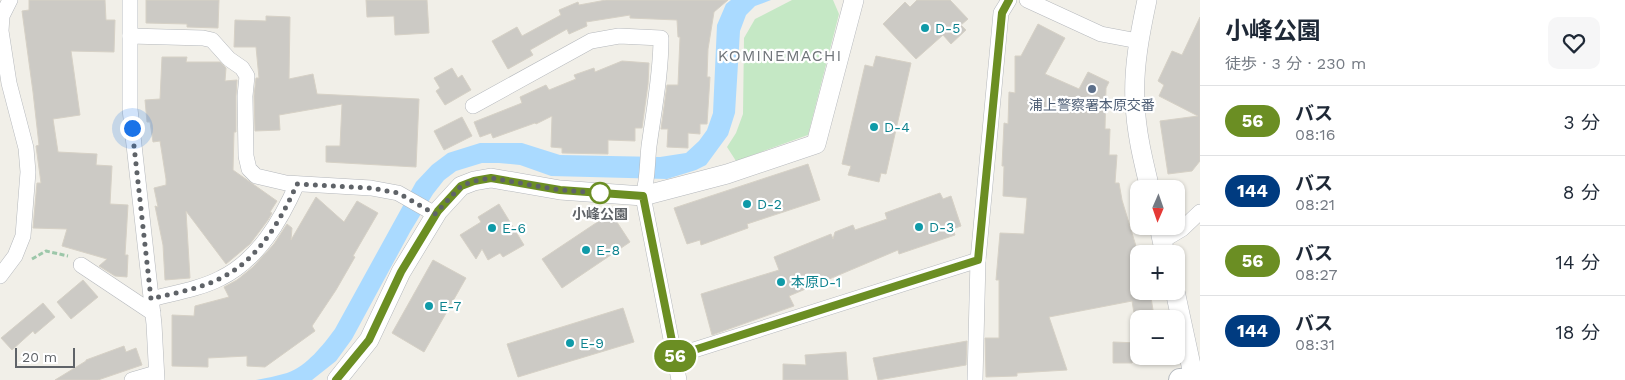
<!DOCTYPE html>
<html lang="ja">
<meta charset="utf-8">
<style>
body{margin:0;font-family:"Work Sans","Noto Sans JP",sans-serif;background:#f6f6f7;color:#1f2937;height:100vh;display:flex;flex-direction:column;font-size:19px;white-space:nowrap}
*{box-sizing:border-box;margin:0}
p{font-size:16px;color:#747a83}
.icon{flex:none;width:28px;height:28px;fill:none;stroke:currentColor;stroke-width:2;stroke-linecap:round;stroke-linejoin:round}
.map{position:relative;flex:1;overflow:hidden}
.drawer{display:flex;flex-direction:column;background:#fff;width:425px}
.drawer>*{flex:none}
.badge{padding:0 10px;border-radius:16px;font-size:18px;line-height:32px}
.needle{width:32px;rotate:182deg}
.fabs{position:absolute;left:1130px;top:180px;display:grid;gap:10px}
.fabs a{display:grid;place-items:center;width:55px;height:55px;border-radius:10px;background:#fff;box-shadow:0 1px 4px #0004;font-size:25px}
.scale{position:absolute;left:15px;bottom:12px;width:60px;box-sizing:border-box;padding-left:5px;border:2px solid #5f6368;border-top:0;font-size:14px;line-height:18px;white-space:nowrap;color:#5f6368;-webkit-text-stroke:4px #fff;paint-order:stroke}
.you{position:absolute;width:25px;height:25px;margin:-12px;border:4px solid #fff;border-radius:50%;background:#1a73e8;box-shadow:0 0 0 8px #1a73e833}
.map>.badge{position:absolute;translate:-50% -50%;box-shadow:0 0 0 2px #fff}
.round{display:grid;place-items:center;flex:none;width:52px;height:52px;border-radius:10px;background:#f6f6f7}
.overview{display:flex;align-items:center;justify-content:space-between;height:85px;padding:0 25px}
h1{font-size:24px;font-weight:700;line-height:38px}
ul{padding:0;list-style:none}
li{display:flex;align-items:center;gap:15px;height:70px;padding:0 25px;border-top:1px solid #e0e1e3}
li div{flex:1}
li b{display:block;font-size:19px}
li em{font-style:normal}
li .badge{min-width:55px;font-weight:700;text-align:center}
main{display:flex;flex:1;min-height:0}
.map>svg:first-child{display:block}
.green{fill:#c5e8c5}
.water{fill:#aadaff}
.building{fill:#cccac5;stroke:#d6d1c6}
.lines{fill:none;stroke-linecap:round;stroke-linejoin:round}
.minor-casing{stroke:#b5b8bc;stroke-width:16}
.tertiary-casing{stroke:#b5b8bc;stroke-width:20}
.secondary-casing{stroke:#b6babf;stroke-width:24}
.path{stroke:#9cc7a9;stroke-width:3;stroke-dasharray:5 2.5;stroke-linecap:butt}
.minor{stroke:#fff;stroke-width:15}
.tertiary{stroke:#fff;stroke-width:19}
.secondary{stroke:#fff;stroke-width:22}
.line-casing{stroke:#fff;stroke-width:11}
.line{stroke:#6b8e23;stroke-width:8}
.walk{stroke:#5f6368;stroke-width:5;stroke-dasharray:0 9}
.culture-dot{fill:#0f9aa8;stroke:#fff;stroke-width:2}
.service-dot{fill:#5c6f8a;stroke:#fff;stroke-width:2}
.stop-dot{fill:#fff;stroke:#6b8e23;stroke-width:2.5}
.labels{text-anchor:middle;stroke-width:4.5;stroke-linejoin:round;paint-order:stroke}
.culture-label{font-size:14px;fill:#0d838f;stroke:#fff;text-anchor:start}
.service-label{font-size:14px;fill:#4e5e75;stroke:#fff}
.stop-label{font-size:14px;font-weight:bold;fill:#5f6368;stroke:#fff}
.quarter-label{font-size:16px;letter-spacing:1px;fill:#70757a;stroke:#fff}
</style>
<main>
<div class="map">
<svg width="1200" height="380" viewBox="0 0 1200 380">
<rect width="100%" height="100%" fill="#f1efe8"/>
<polygon class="green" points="792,0 833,0 839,14 808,135 736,161 727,147 736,133 743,114 744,38 755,19"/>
<path class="water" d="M731,0H771L755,6L746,15L740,31L735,113L728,135L706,165L696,170L667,179L551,176L520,165L499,163H482L456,171L444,180L433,194L410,232L352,339L336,361L312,380H256C266,378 277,376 287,373C307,366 323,345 335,329L416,182L432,165L448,153L480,143H522L560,155L660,157L686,153L699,141L707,130L713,113L717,25L726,4Z"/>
<g class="building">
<polygon points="29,0 105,0 106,20 115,20 114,52 71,51 80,115 53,119 58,152 97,154 96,165 112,166 110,204 128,205 125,255 128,255 127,277 115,276 99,266 107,259 62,246 67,229 33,228 37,183 41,183 36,146 39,145 33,92 22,11 29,10"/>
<polygon points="146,0 219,0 218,28 187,27 187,24 146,23"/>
<polygon points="366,0 427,0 429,33 395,35 394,16 367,17"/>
<polygon points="606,0 728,0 714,12 708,49 707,77 710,77 707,124 700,124 700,134 688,133 688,148 667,147 668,129 661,129 667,85 678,85 680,37 678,37 677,20 630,18 630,15 586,22 587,26 569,34 567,29 530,50 533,55 508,69 492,41 517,27 522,36 561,15 559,10 578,2 579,5"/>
<polygon points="917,0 950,0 968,19 961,25 966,30 951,44 943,35 916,59 883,24 905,2 910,7"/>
<polygon points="266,16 290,17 289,79 313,74 317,94 419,99 416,167 326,162 326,146 340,146 342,104 279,115 280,130 255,131 254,96 256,78 259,78 256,47 234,47 235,20 266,21"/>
<polygon points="1200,17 1200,161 1192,171 1168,174 1160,121 1198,116 1159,96 1164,85 1158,81 1172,51 1182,55"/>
<polygon points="1038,24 1065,38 1045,74 1079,89 1088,72 1109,82 1106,88 1105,129 1110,129 1109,155 1117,155 1115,183 1119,183 1122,200 1139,256 1139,291 1150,291 1153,310 1134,313 1132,301 1049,317 1067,370 1017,373 1017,376 986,377 985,338 999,338 999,280 996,280 1000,233 1024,234 1027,198 1003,196 1004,166 1002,166 1004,123 1008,124 1009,92 1015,93 1015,56 1021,56"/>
<polygon points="876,56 911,63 886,174 881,173 879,182 848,175 851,166 842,164 865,65 873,67"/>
<polygon points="162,57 187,57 186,62 220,62 226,68 225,81 237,80 236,96 236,132 234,132 233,170 277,201 270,212 272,213 268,220 250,244 226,264 186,211 190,278 165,280 163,245 155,206 158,207 154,188 166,185 166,179 160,141 153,142 150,122 147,122 145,100 160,99"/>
<polygon points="622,61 649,63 648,84 642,128 635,128 635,141 608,140 608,154 562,153 562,148 551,147 552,116 536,124 535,123 493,138 491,133 480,137 474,122 522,103 520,97 546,85 549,90 576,79 574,75 594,68 595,72"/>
<polygon points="452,68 458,78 462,75 471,90 445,105 436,91 440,88 434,78"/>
<polygon points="462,117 472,136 444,150 434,131"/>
<polygon points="808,164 820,200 747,224 748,228 701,245 700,240 687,244 674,208"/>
<polygon points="940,193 943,199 951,196 961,226 953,229 955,235 899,254 898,250 789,296 794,306 712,335 701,294 779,270 774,257 831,234 833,239 835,232 853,225 855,230 887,219 885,213"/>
<polygon points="316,197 344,222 357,201 378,213 353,256 355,257 336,290 312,326 315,331 265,367 247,366 247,356 208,358 208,367 172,366 172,315 194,316 195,306 229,297 224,287 237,280 253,267 274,244 287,224 292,228 291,240"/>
<polygon points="499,204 524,245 503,257 500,253 488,260 482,249 476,259 460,235 481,222 478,217"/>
<polygon points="611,213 630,242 562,288 542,259"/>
<polygon points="433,260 466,278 424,352 392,333"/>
<polygon points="83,280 98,297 71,319 57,302"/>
<polygon points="43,303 55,317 35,334 33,331 12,350 1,338"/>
<polygon points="623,308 634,342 518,377 507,344"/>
<polygon points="967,341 966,365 878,380 873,358"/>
<polygon points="1113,342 1139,343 1139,362 1133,361 1132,363 1113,363"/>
<polygon points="124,346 126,352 136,348 142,365 98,380 55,380 86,361 86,360"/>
<polygon points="846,352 848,380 783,380 783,364 806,365 805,355"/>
</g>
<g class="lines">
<defs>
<g id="minor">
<polyline points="130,0 130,109 154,324 157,380"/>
<polyline points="1027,0 1101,34 1138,41"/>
<polyline points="130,36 203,38 212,40 229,59 242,68 247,76 245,96 246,156 249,169 256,176 286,183 371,188 398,193 435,214"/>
<path d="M473,106L591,41L619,36L661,38C661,74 654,110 649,146C647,163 648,179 643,196L679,380"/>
<polyline points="1162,241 1182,229 1200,212"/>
<polyline points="81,265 153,313"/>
<polyline points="0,276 15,256 23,236 28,172 26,148 9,83 1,31 2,16 10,0"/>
<path d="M151,299C174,293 200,289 221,278C258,260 281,220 297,184"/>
<polyline points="675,356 978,260"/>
<polyline points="132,380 156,373"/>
<polyline points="975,380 978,260 1001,13 1009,0"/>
</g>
<g id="tertiary">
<path d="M1147,0C1140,33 1133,68 1135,102C1136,132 1143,160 1150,189"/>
<polyline points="1159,226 1165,254"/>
<polyline points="1175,291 1194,379 1200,379"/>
<polyline points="337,380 369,340 401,272 438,211 461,186 474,181 491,178 560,190 643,196 727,174 816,144 854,0"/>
</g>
<polyline id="secondary" points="1180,380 1194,379 1194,380"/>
</defs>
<use href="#minor" class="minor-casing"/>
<use href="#tertiary" class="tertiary-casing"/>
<use href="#secondary" class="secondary-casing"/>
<polyline class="path" points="32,259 46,251 68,256"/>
<use href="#minor" class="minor"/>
<use href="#tertiary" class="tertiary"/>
<use href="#secondary" class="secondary"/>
</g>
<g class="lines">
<defs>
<polyline id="line" points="336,380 369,340 401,272 438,211 461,186 474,181 491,178 560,190 643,196 675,356 978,260 1002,13 1009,0"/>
</defs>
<use href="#line" class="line-casing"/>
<use href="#line" class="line"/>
<path class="walk" d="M132,128L151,299C174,293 200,289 221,278C258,260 281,220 297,184L371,188L398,193L435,214L461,186L474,181L491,178L560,190L600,193"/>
</g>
<g class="culture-dot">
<circle cx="925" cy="28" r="5"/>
<circle cx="874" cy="127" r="5"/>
<circle cx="747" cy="204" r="5"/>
<circle cx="919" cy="227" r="5"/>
<circle cx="492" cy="228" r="5"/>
<circle cx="586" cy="250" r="5"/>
<circle cx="781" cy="282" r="5"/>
<circle cx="429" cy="306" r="5"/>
<circle cx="570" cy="343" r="5"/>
</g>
<circle class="service-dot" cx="1092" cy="89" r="5"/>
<circle class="stop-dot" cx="600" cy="193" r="10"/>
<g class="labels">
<g class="culture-label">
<text x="935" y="33">D-5</text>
<text x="884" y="132">D-4</text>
<text x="757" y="209">D-2</text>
<text x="929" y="232">D-3</text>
<text x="502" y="233">E-6</text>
<text x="596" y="255">E-8</text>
<text x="791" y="287">本原D-1</text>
<text x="439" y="311">E-7</text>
<text x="580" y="348">E-9</text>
</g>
<g class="service-label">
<text x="1092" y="110">浦上警察署本原交番</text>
</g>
<g class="stop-label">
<text x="600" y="219">小峰公園</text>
</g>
<g class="quarter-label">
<text x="780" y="61">KOMINEMACHI</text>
</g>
</g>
</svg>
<div class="fabs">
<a><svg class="needle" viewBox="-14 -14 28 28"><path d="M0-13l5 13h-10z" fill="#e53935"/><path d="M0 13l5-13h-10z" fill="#747a83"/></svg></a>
<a>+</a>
<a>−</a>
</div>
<div class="scale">20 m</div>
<div class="you" style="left:132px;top:128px"></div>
<b class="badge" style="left:675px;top:356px;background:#6b8e23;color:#fff">56</b>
</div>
<section class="drawer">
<div class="overview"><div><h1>小峰公園</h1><p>徒歩 · 3 分 · 230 m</p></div><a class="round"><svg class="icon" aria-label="heart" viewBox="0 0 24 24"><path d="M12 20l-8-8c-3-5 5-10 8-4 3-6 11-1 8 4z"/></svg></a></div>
<ul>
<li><span class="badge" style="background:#6b8e23;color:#fff">56</span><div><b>バス</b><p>08:16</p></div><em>3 分</em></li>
<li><span class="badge" style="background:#003b80;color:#fff">144</span><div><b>バス</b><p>08:21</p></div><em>8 分</em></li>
<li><span class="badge" style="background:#6b8e23;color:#fff">56</span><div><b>バス</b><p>08:27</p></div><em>14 分</em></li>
<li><span class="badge" style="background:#003b80;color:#fff">144</span><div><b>バス</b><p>08:31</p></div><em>18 分</em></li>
</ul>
</section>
</main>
